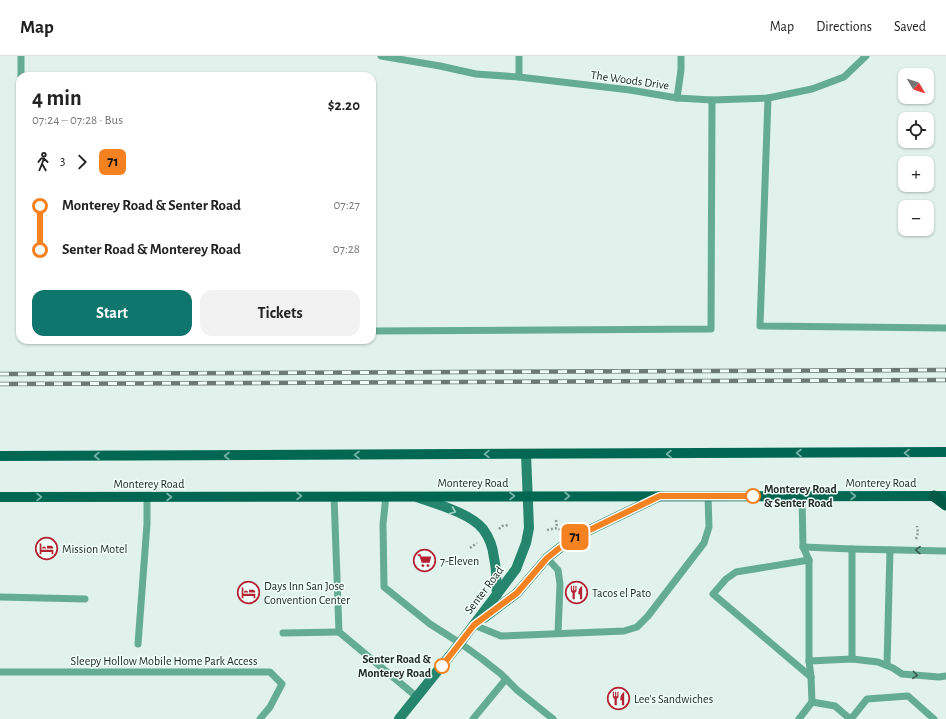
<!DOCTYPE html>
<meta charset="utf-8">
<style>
body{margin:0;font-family:"Alegreya Sans",sans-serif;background:#f2f2f2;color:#222;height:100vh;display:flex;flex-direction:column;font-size:15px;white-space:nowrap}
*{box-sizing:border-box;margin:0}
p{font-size:13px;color:#767676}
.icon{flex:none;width:22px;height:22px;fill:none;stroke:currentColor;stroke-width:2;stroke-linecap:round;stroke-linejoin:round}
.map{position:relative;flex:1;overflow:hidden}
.drawer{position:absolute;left:16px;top:16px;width:360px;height:272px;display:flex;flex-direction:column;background:#fff;border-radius:12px;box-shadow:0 1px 3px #0004}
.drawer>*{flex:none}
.badge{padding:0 8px;border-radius:6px;font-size:14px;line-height:26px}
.needle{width:26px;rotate:129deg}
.buttons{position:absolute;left:898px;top:12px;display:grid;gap:8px}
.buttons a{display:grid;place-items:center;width:36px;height:36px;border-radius:8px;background:#fff;box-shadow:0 1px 3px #0004;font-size:20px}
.map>.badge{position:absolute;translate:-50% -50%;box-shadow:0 0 0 2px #fff}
.legs{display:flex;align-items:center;gap:6px;height:44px;padding:0 16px;font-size:13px}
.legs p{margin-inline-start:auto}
.overview{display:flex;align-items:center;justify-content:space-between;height:68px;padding:0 16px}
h1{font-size:22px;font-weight:700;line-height:30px}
.cta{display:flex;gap:8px;margin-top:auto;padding:8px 16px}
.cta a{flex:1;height:46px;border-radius:12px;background:#0f766e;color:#fff;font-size:16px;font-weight:700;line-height:46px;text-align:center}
.cta a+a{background:#f2f2f2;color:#222}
ul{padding:0 16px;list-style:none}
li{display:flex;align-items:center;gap:14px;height:44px;font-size:15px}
li i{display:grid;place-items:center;width:6px;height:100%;margin:0 5px;background:currentColor}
li i::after{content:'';width:10px;height:10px;margin:-5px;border:3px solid;border-radius:50%;background:#fff}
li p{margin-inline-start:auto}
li:first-child i{background:linear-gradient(#0000 50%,currentColor 0)}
li:last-child i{background:linear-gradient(currentColor 50%,#0000 0)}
header{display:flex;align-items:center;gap:24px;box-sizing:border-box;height:56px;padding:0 20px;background:#fff;border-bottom:1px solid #e0e0e0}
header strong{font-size:19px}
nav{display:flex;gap:22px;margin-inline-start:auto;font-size:14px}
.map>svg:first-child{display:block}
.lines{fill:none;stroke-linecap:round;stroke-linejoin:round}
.path{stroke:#8f9c97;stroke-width:2.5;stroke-dasharray:2 2;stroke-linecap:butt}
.service{stroke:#65ac95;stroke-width:7}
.secondary{stroke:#26866d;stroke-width:10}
.primary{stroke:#006852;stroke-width:10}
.trunk{stroke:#035a47;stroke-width:11}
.rail-casing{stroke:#6d7974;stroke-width:4.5}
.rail{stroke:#f0fef9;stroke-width:3;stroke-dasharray:9;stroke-linecap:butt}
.oneway{stroke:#78b3a6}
.oneway2{stroke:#a9d4c8}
.oneway3{stroke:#3d5e53}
.line-1-casing{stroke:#fff;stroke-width:9}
.line-1{stroke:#f58220;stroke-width:6}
.stop-1-dot{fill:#fff;stroke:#f58220;stroke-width:2}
.labels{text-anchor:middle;stroke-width:3;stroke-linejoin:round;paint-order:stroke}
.street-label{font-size:12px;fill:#232a27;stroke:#f0fef9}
.stop-label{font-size:12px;font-weight:bold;fill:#232a27;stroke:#f0fef9;text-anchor:start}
.poi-label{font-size:12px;fill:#232a27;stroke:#f0fef9;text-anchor:start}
</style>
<header>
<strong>Map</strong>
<nav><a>Map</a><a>Directions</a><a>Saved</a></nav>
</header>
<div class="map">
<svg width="946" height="663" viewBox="0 0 946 663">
<rect width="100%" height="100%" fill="#e0f2eb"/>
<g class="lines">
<g class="path">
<polyline points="556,464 557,472"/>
<polyline points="499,473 502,470 509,469"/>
<polyline points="547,474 557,472 561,474"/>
<polyline points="916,483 918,477 917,470"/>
<polyline points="470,492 477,487"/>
</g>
<g class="service">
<polyline points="21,0 21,20"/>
<polyline points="381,0 440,10 476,18 519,21 630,34 677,42 712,44 768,42 812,33 844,21 866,0"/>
<polyline points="519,21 519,0"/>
<polyline points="677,42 681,14 681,0"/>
<polyline points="768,42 760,270 946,272"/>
<polyline points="372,275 711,273 712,44"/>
<polyline points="334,440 339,576 417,641"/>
<polyline points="386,440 383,468 384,531 430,568 460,587 482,603 501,618 517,634 553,663"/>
<polyline points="803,491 852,493 946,495"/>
<polyline points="547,502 558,514 560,528 558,577"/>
<polyline points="809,504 736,516 726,523 713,538 811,621"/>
<polyline points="0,541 85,543"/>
<polyline points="474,569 501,580 624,575 637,571 648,560 704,487 709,471 708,440"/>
<polyline points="283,577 339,576"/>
<polyline points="138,588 147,468 147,441"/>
<polyline points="852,603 852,493"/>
<polyline points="809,605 852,603 878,606 893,612 902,618 939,621 946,620"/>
<polyline points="887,609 890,494"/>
<polyline points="0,616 270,616 282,628 270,651 260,663"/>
<polyline points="812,646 835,650 850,663"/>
<polyline points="473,663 506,623"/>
<polyline points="799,663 812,646 811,621 809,605 809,504 803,491 802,440"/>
<polyline points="851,663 867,643 908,640 934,663"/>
</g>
<g class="secondary">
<path d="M417,441C436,448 470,457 483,473C489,481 493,492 494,502C497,514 496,527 497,539"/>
<polyline points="484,562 517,537 547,502 571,483 660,440"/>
<polyline points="399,663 460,587 516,513 526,487 529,472 526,398"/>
</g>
<g class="primary">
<polyline points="0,400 946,396"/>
<polyline points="0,441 946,440"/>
</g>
<polyline class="trunk" points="934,440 946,449"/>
<defs>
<g id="rail">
<polyline points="0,318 946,314"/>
<polyline points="0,328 946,324"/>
</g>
</defs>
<use href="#rail" class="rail-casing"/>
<use href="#rail" class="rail"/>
</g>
<defs><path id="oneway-chevron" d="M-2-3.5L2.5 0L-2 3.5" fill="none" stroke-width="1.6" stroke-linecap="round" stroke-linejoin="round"/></defs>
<g class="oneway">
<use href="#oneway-chevron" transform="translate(799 397) rotate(180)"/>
<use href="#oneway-chevron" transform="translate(907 397) rotate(180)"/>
<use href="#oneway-chevron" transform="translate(487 398) rotate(180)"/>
<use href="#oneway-chevron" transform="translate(669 398) rotate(180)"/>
<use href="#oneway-chevron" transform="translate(357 399) rotate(180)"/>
<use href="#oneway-chevron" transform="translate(97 400) rotate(180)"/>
<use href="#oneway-chevron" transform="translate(227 400) rotate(180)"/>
<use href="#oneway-chevron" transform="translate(299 440)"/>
<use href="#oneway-chevron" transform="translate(512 440)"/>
<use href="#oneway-chevron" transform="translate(567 440)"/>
<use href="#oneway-chevron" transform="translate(853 440)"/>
<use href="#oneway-chevron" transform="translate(39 441)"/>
<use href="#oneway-chevron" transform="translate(169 441)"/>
</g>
<use class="oneway2" href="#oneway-chevron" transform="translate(453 455) rotate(23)"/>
<g class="oneway3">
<use href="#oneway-chevron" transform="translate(918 494) rotate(-179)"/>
<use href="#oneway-chevron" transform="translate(915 619) rotate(5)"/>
</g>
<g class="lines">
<defs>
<polyline id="line-1" points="442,610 474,569 517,537 547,502 571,483 660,440 753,440"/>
</defs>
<use href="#line-1" class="line-1-casing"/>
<use href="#line-1" class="line-1"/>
</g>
<defs>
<symbol id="hotel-ring" viewBox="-11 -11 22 22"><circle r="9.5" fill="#f0fef9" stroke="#b42233" stroke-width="1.5"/><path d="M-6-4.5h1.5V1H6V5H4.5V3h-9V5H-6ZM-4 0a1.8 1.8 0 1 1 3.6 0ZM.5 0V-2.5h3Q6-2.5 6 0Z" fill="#b42233"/></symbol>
<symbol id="supermarket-ring" viewBox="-11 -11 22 22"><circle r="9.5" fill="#f0fef9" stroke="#b42233" stroke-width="1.5"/><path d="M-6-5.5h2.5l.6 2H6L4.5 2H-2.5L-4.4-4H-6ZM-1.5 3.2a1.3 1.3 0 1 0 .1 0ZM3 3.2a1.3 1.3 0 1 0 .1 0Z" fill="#b42233"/></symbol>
<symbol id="restaurant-ring" viewBox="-11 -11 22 22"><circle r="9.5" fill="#f0fef9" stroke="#b42233" stroke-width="1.5"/><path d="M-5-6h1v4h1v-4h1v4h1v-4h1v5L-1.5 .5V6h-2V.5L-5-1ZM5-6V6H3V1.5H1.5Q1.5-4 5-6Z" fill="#b42233"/></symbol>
</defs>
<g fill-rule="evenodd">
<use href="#hotel-ring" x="34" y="480" width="25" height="25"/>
<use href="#supermarket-ring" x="412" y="492" width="25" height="25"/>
<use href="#hotel-ring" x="236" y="524" width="25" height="25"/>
<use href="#restaurant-ring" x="564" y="524" width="25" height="25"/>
<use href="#restaurant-ring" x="606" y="630" width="25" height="25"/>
</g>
<g class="stop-1-dot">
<circle cx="753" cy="440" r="7"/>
<circle cx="442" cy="610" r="7"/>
</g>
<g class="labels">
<g class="street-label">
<text transform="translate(630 24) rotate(8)" y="4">The Woods Drive</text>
<text x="473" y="431">Monterey Road</text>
<text x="881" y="431">Monterey Road</text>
<text x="149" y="432">Monterey Road</text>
<text transform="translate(484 534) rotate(-53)" y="4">Senter Road</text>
<text x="164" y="609">Sleepy Hollow Mobile Home Park Access</text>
</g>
<g class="stop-label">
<text x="764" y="437">Monterey Road<tspan x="764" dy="14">&amp; Senter Road</tspan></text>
<text x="431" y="607" text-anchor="end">Senter Road &amp;<tspan x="431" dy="14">Monterey Road</tspan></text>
</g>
<g class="poi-label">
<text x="62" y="497">Mission Motel</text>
<text x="440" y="509">7-Eleven</text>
<text x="264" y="534">Days Inn San Jose<tspan x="264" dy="14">Convention Center</tspan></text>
<text x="592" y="541">Tacos el Pato</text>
<text x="634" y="647">Lee's Sandwiches</text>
</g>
</g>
</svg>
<div class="buttons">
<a><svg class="needle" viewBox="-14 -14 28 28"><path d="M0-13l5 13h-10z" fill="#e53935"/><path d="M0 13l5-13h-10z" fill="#767676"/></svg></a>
<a><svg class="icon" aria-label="locate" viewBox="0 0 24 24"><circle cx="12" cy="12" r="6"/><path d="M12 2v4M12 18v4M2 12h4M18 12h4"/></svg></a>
<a>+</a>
<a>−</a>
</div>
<b class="badge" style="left:575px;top:481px;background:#f58220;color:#111">71</b>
<section class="drawer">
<div class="overview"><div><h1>4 min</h1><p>07:24 – 07:28 · Bus</p></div><b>$2.20</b></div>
<div class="legs"><svg class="icon" aria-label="walk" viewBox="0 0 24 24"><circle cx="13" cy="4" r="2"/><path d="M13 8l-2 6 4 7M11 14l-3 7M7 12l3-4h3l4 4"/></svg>3<svg class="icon" aria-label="forward" viewBox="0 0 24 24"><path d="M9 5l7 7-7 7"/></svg><b class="badge" style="background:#f58220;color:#111">71</b></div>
<ul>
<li><i style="color:#f58220"></i><b>Monterey Road &amp; Senter Road</b><p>07:27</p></li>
<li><i style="color:#f58220"></i><b>Senter Road &amp; Monterey Road</b><p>07:28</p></li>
</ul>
<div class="cta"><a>Start</a><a>Tickets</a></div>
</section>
</div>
